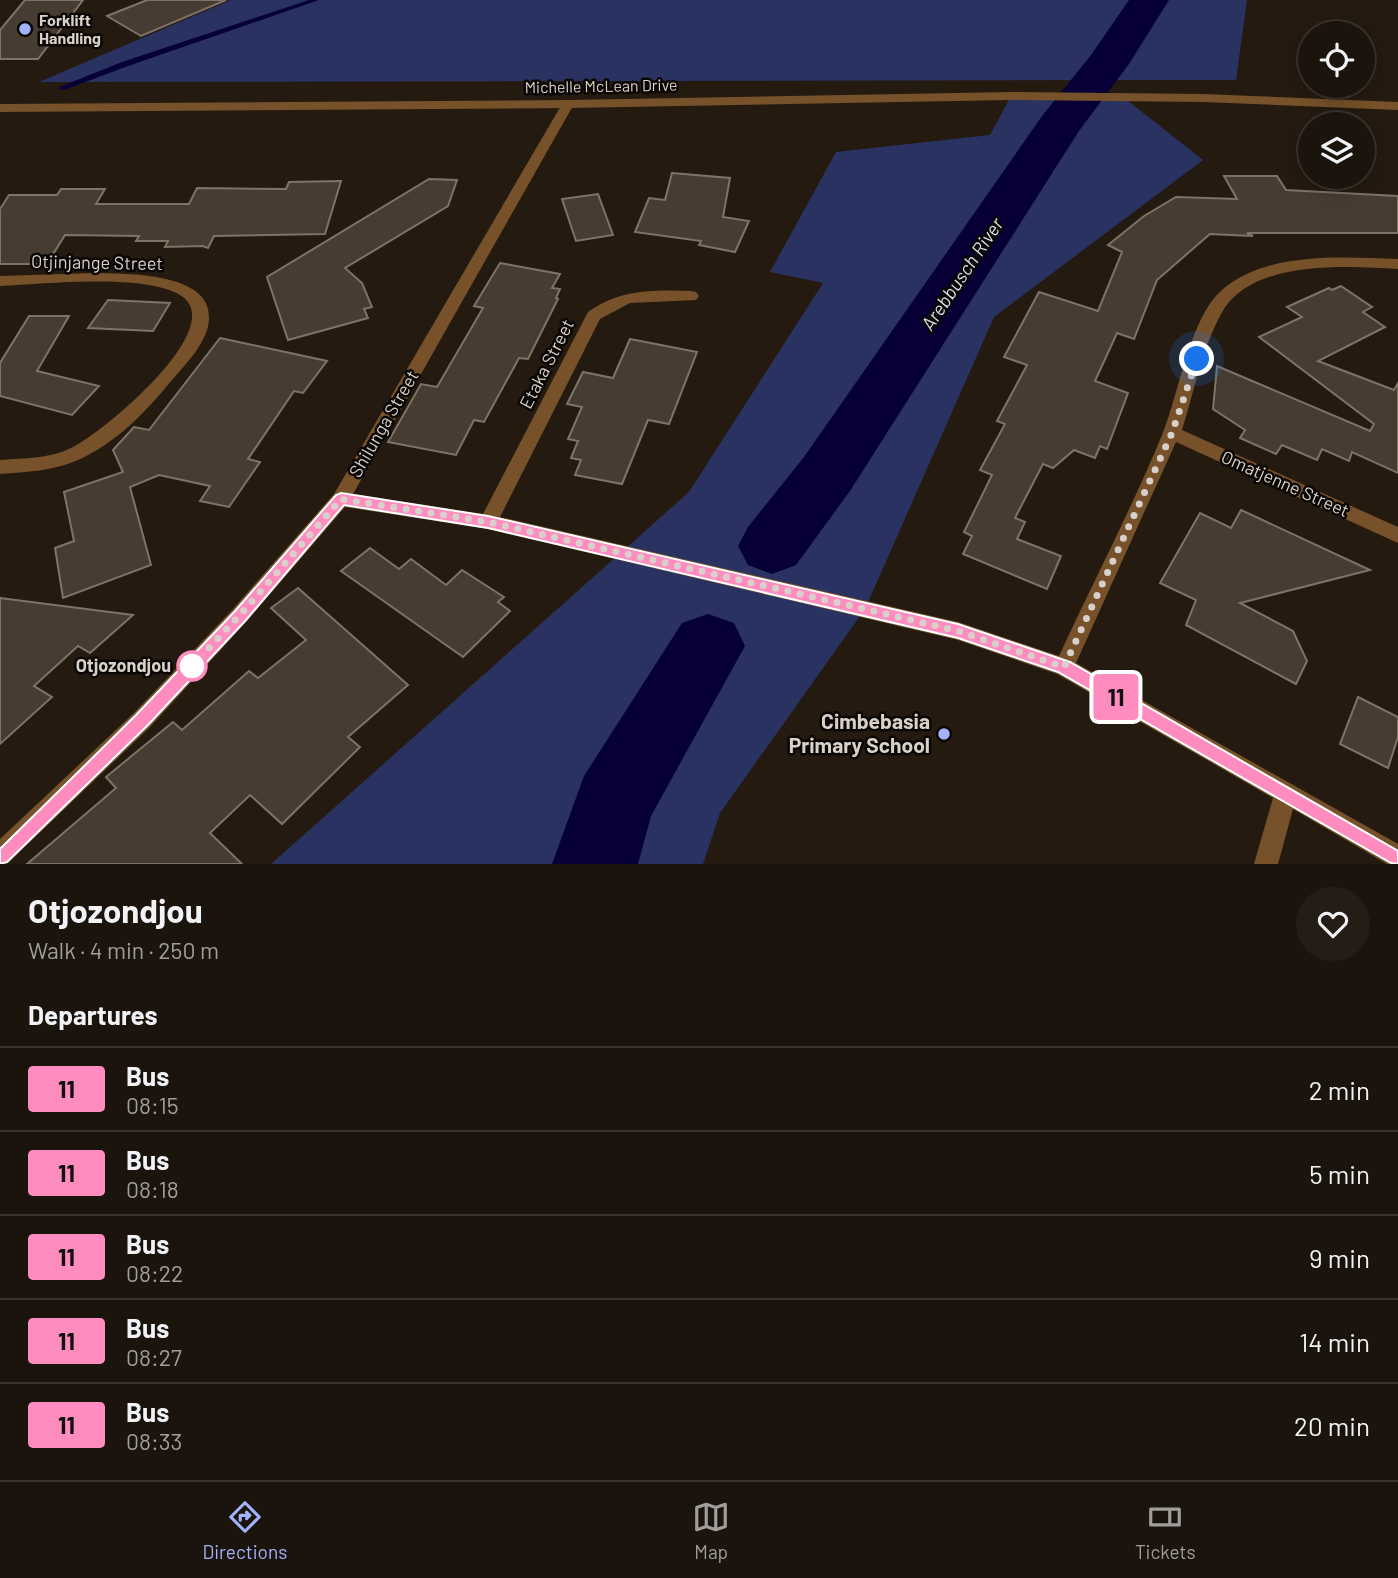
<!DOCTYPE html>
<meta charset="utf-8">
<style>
body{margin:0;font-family:Barlow,sans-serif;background:#241d15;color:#f1f3f6;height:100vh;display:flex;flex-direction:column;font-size:26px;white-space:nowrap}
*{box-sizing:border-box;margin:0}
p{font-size:23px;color:#a09e9d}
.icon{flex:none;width:38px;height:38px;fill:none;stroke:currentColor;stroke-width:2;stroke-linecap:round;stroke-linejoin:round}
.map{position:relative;height:864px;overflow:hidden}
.side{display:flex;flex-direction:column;background:#1b140c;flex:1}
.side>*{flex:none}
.badge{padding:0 14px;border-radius:5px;font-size:24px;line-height:46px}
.fabs{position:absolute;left:1298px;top:21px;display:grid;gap:14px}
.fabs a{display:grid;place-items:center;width:77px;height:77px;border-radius:50%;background:#1b140c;box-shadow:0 4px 18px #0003,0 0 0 2px #39332d;font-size:35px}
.you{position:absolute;width:35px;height:35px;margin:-18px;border:5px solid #fff;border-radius:50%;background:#1a73e8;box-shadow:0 0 0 10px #1a73e833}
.map>.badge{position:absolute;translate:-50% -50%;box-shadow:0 0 0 4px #fff}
h2{padding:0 28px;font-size:26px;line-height:63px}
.round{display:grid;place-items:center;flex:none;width:74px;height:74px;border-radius:37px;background:#241d15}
.headline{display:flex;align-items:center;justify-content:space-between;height:119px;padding:0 28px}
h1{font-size:33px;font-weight:700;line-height:52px}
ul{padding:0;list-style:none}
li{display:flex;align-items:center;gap:21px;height:84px;padding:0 28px;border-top:2px solid #39332d}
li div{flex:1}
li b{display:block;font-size:26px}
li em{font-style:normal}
li .badge{min-width:77px;font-weight:700;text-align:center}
.menu{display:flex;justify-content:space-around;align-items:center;height:98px;border-top:2px solid #39332d;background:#1b140c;font-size:19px;color:#a09e9d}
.menu a{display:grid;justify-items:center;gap:4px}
.menu .active{color:#a2b2fd}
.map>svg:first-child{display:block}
.green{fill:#2a3262}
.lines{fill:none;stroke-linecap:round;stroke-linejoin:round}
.stream{fill:#060036;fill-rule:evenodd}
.river{fill:#060036;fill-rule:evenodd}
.building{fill:#473c31;stroke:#7f7367;stroke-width:2}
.minor{fill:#765129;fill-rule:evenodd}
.tertiary{fill:#765129;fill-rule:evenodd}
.line{fill:#ff8cbe;stroke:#fff;stroke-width:2}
.walk{stroke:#d8d1cb;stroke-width:7;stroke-dasharray:0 12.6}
.poi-dot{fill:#a2b2fd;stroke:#0a0603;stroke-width:2.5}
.stop-dot{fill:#fff;stroke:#ff8cbe;stroke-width:3.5}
.labels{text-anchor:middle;stroke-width:5;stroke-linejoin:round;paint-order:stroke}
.far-poi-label{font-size:16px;font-weight:bold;fill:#d8d1cb;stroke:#0a0603;text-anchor:start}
.far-street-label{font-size:16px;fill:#d8d1cb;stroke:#0a0603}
.street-label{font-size:18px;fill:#d8d1cb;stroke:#0a0603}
.stop-label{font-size:18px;font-weight:bold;fill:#d8d1cb;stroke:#0a0603;text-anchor:end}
.water-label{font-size:19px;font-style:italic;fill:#d9def1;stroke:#0a0603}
.near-poi-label{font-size:21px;font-weight:bold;fill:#d8d1cb;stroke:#0a0603;text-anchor:end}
</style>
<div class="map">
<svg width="1398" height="864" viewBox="0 0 1398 864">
<rect width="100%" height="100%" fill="#241a10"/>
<g class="green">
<polygon points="231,0 1247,0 1236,80 39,82"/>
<polygon points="1011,96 1123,97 1203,160 994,317 865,609 720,813 703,864 271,864 689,492 823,283 770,272 836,152 990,135"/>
</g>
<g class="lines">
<polygon class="stream" points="309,0 319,0 128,66 64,90 57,88 122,62"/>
<g class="river">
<polygon points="1129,0 1169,0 1129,64 1079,131 850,491 796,565 772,574 748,565 738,546 748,527 804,457 1042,116 1091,55"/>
<polygon points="708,614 734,623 745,646 651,816 638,864 552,864 584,776 682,623"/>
</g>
</g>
<g class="building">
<polygon points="25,0 83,0 38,59 0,59 0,30"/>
<polygon points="147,0 226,0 141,36 107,16"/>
<polygon points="672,173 730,178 723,217 749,221 735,252 699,245 701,241 635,232 649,198 665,200"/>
<polygon points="1224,176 1277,176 1286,190 1398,196 1398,233 1247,233 1253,236 1210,234 1157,280 1134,339 1117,333 1095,381 1128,393 1107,449 1100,446 1095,458 1074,450 1053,468 1043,464 1015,518 1025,522 1017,539 1061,556 1047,589 963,554 972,536 964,532 992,475 980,470 1005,424 997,421 1027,365 1004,357 1039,292 1098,311 1122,252 1108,245 1144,216 1176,197 1237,199"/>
<polygon points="429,179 457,180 448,206 345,268 362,283 372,307 364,309 368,318 288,340 267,277"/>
<polygon points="341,181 325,234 214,236 208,248 203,246 165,247 168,241 136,241 139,236 65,235 47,264 0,264 0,209 9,195 57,195 61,189 105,189 96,204 189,204 197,188 286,189 289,182"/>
<polygon points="598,194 613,235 576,241 562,199"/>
<polygon points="500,263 560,274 552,288 560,289 556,298 558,299 528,359 519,358 484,422 474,420 456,455 388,442 421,384 437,387 483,308 474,306"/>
<polygon points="1341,286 1372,307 1363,312 1385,327 1318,361 1394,390 1398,383 1398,473 1352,452 1349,461 1322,449 1317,460 1282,445 1276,454 1240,438 1245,430 1213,409 1217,366 1370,431 1374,424 1259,337 1302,317 1287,307 1329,288 1332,290"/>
<polygon points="108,300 170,303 153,331 88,328"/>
<polygon points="29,316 69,316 37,371 99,386 72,415 0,396 0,363"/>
<polygon points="220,338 327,361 303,393 294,391 248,459 260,462 229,507 200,501 210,486 159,475 130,487 151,565 63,598 55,548 74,541 64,492 123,472 113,450 134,427 149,430"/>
<polygon points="630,339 697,352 669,424 648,420 622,484 575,475 581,460 571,458 578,441 568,439 582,407 567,404 583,372 613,378"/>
<polygon points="1241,510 1370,570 1240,603 1293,631 1307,661 1296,684 1186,625 1196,600 1160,583 1200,513 1231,528"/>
<polygon points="370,548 399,569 411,559 446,585 462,570 504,597 498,602 510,611 463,657 341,571"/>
<polygon points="298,588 408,685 348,737 360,747 282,824 250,795 210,833 242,864 27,864 116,788 106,777 173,722 182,730 249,671 258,678 306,640 271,608"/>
<polygon points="0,598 133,615 90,653 78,646 34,686 52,697 0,744"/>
<polygon points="1358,697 1398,717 1398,737 1388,768 1340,744"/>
</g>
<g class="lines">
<g class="minor">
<path d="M568,100L574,104L353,494L483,514L588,312C621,289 653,290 691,291L696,292L699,296L696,300L630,303L600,319L500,517L958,622L1059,656C1093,582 1131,510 1162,435C1179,395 1190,316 1223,289C1268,251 1343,257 1398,259V269C1346,266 1250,259 1221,314C1202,349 1194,392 1182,430L1398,527V543L1176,442L1076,663L1398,844V864H1387L1293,809L1278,864H1254L1273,798L1057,674L958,640L488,529L345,507L247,621L150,727L8,863L0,864V839L134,713L233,609L334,494L562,104Z"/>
<path d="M96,273C126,274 211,272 209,318C209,341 185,365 171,381C145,413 116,443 78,460C53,471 27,472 0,474V460C25,458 50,459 73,447C102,433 232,326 180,295C143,273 44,284 0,286V276Z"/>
</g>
<polygon class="tertiary" points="1011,92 1203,94 1398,102 1398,110 1203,102 1011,100 568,108 0,112 0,104 568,100"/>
</g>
<polygon class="line" points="341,493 488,516 958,624 1070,662 1398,851 1398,864 1391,863 1058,672 958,638 488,528 344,505 246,620 148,725 7,862 0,864 0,849 136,715 235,611 336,495"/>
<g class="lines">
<polyline class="walk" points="192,666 240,615 341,499 488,522 865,609 958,631 1064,667 1172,433 1197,359"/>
</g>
<g class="poi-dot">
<circle cx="25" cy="29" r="7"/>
<circle cx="944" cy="734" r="7"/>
</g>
<circle class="stop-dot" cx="192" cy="666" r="14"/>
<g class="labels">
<g class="far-poi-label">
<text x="39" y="26">Forklift<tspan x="39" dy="18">Handling</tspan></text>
</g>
<g class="far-street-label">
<text transform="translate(601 86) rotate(-1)" y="6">Michelle McLean Drive</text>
</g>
<g class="street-label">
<text transform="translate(97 263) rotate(1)" y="6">Otjinjange Street</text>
<text transform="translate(547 364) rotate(-63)" y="6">Etaka Street</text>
<text transform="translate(384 424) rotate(-60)" y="6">Shilunga Street</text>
<text transform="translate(1285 484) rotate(24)" y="6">Omatjenne Street</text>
</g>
<g class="stop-label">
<text x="171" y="672">Otjozondjou</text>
</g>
<g class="water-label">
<text transform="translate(962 274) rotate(-56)" y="7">Arebbusch River</text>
</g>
<g class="near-poi-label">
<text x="930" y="729">Cimbebasia<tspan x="930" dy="24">Primary School</tspan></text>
</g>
</g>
</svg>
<div class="fabs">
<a><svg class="icon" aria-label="locate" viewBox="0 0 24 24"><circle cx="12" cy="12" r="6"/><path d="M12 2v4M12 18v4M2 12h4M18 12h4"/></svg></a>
<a><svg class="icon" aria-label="layers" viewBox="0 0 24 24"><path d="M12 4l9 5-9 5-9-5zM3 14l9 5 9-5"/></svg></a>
</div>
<div class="you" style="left:1197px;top:359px"></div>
<b class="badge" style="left:1116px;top:697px;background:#ff8cbe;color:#111">11</b>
</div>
<section class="side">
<div class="headline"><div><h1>Otjozondjou</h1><p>Walk · 4 min · 250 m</p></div><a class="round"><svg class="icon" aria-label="heart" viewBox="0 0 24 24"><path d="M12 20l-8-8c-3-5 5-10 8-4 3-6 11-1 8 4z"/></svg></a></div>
<h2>Departures</h2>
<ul>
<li><span class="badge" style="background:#ff8cbe;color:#111">11</span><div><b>Bus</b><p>08:15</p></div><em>2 min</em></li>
<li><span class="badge" style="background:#ff8cbe;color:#111">11</span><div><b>Bus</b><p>08:18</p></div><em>5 min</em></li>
<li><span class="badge" style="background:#ff8cbe;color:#111">11</span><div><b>Bus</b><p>08:22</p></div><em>9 min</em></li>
<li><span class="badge" style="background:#ff8cbe;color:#111">11</span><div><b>Bus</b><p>08:27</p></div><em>14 min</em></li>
<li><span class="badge" style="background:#ff8cbe;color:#111">11</span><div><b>Bus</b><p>08:33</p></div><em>20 min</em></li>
</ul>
</section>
<nav class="menu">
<a class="active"><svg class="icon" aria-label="directions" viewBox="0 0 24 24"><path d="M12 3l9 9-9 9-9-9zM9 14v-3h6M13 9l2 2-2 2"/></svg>Directions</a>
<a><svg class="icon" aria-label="map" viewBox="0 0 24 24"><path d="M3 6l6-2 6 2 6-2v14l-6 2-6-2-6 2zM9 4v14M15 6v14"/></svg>Map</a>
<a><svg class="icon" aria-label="tickets" viewBox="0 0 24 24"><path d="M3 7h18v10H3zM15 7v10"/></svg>Tickets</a>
</nav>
